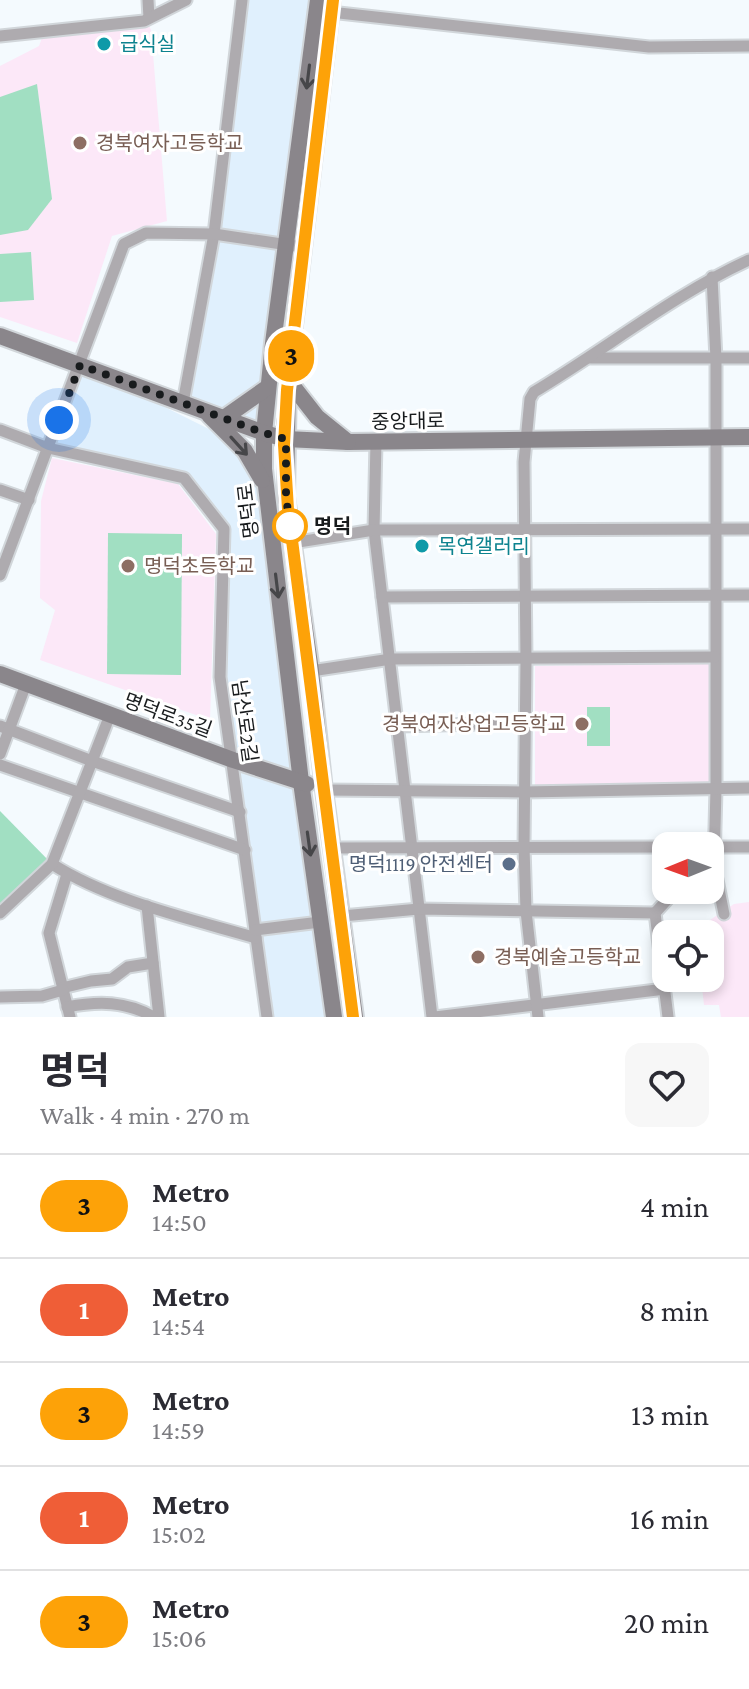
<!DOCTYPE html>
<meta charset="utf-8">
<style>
body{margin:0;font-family:"Crimson Pro","Noto Sans KR",serif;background:#f7f7f7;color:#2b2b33;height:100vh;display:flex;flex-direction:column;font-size:30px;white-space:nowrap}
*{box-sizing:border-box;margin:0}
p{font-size:26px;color:#7c7c81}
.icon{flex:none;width:44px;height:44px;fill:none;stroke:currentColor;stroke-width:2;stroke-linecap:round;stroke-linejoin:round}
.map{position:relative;height:1017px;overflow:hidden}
.panel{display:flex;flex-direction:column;background:#fff;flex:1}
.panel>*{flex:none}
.badge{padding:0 16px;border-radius:26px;font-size:28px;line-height:52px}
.needle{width:52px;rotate:269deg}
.controls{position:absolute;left:652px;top:832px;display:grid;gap:16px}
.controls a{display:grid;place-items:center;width:72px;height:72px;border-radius:16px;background:#fff;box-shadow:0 4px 12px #0003;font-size:40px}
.you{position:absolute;width:40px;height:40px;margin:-20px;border:6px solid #fff;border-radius:50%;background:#1a73e8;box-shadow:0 0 0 12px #1a73e833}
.map>.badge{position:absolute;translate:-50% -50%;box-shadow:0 0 0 4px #fff}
.round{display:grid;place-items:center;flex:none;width:84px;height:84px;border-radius:16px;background:#f7f7f7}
.overview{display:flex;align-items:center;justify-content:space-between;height:136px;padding:0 40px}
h1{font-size:38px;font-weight:700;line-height:60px}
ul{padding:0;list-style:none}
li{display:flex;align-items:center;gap:24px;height:104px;padding:0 40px;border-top:2px solid #e1e1e2}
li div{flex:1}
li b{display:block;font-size:30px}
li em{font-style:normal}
li .badge{min-width:88px;font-weight:700;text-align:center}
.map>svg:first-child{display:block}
.built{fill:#e0f0fd}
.education{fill:#fce8f8}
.green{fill:#a1dfc2}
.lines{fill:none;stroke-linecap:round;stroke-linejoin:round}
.street-casing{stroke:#d1d6da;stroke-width:15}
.secondary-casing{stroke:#d1d6da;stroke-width:20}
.street{stroke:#aeabaf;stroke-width:11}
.secondary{stroke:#8a868b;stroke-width:16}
.rail-casing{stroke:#383c3e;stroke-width:6}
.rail{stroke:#fff;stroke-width:3;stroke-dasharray:9;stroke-linecap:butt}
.oneway{stroke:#464649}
.line-casing{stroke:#fff;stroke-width:18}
.line{stroke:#fda208;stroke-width:12}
.walk{stroke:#181b1d;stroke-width:8;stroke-dasharray:0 14.4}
.culture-dot{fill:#0f9aa8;stroke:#fff;stroke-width:3}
.education-dot{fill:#8d6e63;stroke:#fff;stroke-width:3}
.stop-dot{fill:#fff;stroke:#fda208;stroke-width:4}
.service-dot{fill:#5c6f8a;stroke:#fff;stroke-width:3}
.labels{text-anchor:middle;stroke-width:6;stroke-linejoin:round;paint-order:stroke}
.culture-label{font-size:20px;fill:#0d838f;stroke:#fff;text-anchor:start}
.education-label{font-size:20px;fill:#785e54;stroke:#fff;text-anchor:start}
.street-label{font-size:20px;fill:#181b1d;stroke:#fff}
.stop-label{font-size:20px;font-weight:bold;fill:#181b1d;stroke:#fff;text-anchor:start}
.service-label{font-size:20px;fill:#4e5e75;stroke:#fff;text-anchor:end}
</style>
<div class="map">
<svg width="749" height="1017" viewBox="0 0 749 1017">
<rect width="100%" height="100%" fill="#f4fafe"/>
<g class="built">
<polygon points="242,0 318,0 264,433 183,403 214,234"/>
<polygon points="80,365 209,429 252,463 266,487 336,1017 267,1017 220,677 224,529 184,478 48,448"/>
</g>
<g class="education">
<polygon points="147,22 151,30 167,221 112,236 77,343 0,317 0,66 39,46 43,35"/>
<polygon points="52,458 178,484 216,534 210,720 40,660 55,610 40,598 41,501"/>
<polygon points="709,663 711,782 535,785 535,666"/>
<polygon points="749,902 749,1017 721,1017 719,1005 704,1005 701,978 710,978 710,934 695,934 695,930 734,904"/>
</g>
<g class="green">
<polygon points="37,84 52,199 28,230 0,235 0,97"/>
<polygon points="31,252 34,300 0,302 0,254"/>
<polygon points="108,533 182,534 181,675 107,674"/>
<rect x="587" y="707" width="23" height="39"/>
<polygon points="0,811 52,864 0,913"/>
</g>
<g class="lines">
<defs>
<g id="street">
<polyline points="148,0 149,18"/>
<polyline points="330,12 649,47 749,46"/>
<polyline points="0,36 144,21 186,0"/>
<polyline points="712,277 716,359 716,789 714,865 724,914"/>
<polyline points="591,358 749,358"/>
<polyline points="183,403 214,234 242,0"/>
<polyline points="0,430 48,448 184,478 224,529 220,677 267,1017"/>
<polyline points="376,442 374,530 432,1017"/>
<polyline points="0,490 29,500"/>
<polyline points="292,543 374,530 749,529"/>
<polyline points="0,575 124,244 146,233 214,234 302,247"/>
<polyline points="382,597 749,595"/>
<polyline points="311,671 391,659 715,657"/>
<polyline points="0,726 92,761 240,812"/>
<polyline points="398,726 524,723"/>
<polyline points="0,754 26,684"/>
<polyline points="0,765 245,850"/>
<polyline points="324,790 524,792 749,788"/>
<polyline points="710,847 749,847"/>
<polyline points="333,848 666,847"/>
<path d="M52,864C110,901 191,919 256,938"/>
<polyline points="67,874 49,933 70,1017"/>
<polyline points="147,906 159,1017"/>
<polyline points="0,913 52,864 110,715"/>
<polyline points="342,916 419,909 655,913"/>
<polyline points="255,930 320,922"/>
<polyline points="62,988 91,981 112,979 128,967 153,963"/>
<polyline points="0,997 42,996 63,990"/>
<path d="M67,1007C99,1001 125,1001 154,1017"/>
<polyline points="435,1017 665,989"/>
<path d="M538,1017L526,911L524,847L526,660L524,462L530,399L534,392C606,349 673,295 749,260"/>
<polyline points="668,1017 655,913 676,890"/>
</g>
<g id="secondary">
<polyline points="318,0 273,343 264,433 264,469 301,782 334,1017"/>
<polyline points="332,0 288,376 286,497 311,671 324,790 355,1017"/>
<polyline points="0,336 264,433 286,439 348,442 749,437"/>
<polyline points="288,380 317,417 348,442"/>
<polyline points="209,415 245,451 262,480"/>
<polyline points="224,418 268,387"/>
<polyline points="0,674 233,760 307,784"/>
</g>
</defs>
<use href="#street" class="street-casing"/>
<use href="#secondary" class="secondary-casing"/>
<use href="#street" class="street"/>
<use href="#secondary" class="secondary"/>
<defs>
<polyline id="rail" points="328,0 279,426 283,501 348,1017"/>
</defs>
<use href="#rail" class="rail-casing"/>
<use href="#rail" class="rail"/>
</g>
<defs><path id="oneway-shaft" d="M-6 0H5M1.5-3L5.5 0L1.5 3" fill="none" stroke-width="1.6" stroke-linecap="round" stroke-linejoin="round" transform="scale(2)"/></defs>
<g class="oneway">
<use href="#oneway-shaft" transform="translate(308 77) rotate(97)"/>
<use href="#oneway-shaft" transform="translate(239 446) rotate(48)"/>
<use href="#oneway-shaft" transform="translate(277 586) rotate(83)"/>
<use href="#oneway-shaft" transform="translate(309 844) rotate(82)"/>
</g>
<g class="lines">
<defs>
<polyline id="line" points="333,0 287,390 284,445 288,509 353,1017"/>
</defs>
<use href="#line" class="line-casing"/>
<use href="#line" class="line"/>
<polyline class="walk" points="59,420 80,365 264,433 286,439 286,497 290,526"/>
</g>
<g class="culture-dot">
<circle cx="104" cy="44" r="8"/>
<circle cx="422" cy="546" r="8"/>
</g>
<g class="education-dot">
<circle cx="80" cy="143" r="8"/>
<circle cx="128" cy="566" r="8"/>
<circle cx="582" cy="724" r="8"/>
<circle cx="478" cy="957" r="8"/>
</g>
<circle class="stop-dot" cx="290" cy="526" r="16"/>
<circle class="service-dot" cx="509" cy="864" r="8"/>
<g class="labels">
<g class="culture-label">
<text x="120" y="51">급식실</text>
<text x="438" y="553">목연갤러리</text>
</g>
<g class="education-label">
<text x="96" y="150">경북여자고등학교</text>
<text x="144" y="573">명덕초등학교</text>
<text x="566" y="731" text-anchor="end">경북여자상업고등학교</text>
<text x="494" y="964">경북예술고등학교</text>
</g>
<g class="street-label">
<text transform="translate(408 421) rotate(-1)" y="7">중앙대로</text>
<text transform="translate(248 511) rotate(-97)" y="7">명덕로</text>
<text transform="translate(168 715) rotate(20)" y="7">명덕로35길</text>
<text transform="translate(245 721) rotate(82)" y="7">남산로2길</text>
</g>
<g class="stop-label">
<text x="314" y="533">명덕</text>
</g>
<g class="service-label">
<text x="493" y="871">명덕1119 안전센터</text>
</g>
</g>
</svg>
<div class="controls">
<a><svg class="needle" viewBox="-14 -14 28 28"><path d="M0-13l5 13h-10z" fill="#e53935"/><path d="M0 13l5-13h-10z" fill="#7c7c81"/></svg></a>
<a><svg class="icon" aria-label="locate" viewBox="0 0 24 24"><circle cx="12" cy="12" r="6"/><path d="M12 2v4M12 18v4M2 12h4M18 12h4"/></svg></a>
</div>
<div class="you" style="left:59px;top:420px"></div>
<b class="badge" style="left:291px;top:356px;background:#fda208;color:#111">3</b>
</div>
<section class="panel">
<div class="overview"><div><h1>명덕</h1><p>Walk · 4 min · 270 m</p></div><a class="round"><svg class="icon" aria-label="heart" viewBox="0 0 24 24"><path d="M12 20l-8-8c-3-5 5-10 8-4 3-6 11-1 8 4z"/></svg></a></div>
<ul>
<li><span class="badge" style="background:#fda208;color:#111">3</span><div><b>Metro</b><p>14:50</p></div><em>4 min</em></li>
<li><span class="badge" style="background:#ef5e37;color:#fff">1</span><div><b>Metro</b><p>14:54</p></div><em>8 min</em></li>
<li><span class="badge" style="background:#fda208;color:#111">3</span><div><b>Metro</b><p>14:59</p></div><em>13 min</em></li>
<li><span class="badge" style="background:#ef5e37;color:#fff">1</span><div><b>Metro</b><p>15:02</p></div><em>16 min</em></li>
<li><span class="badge" style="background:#fda208;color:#111">3</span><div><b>Metro</b><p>15:06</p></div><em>20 min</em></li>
</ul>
</section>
